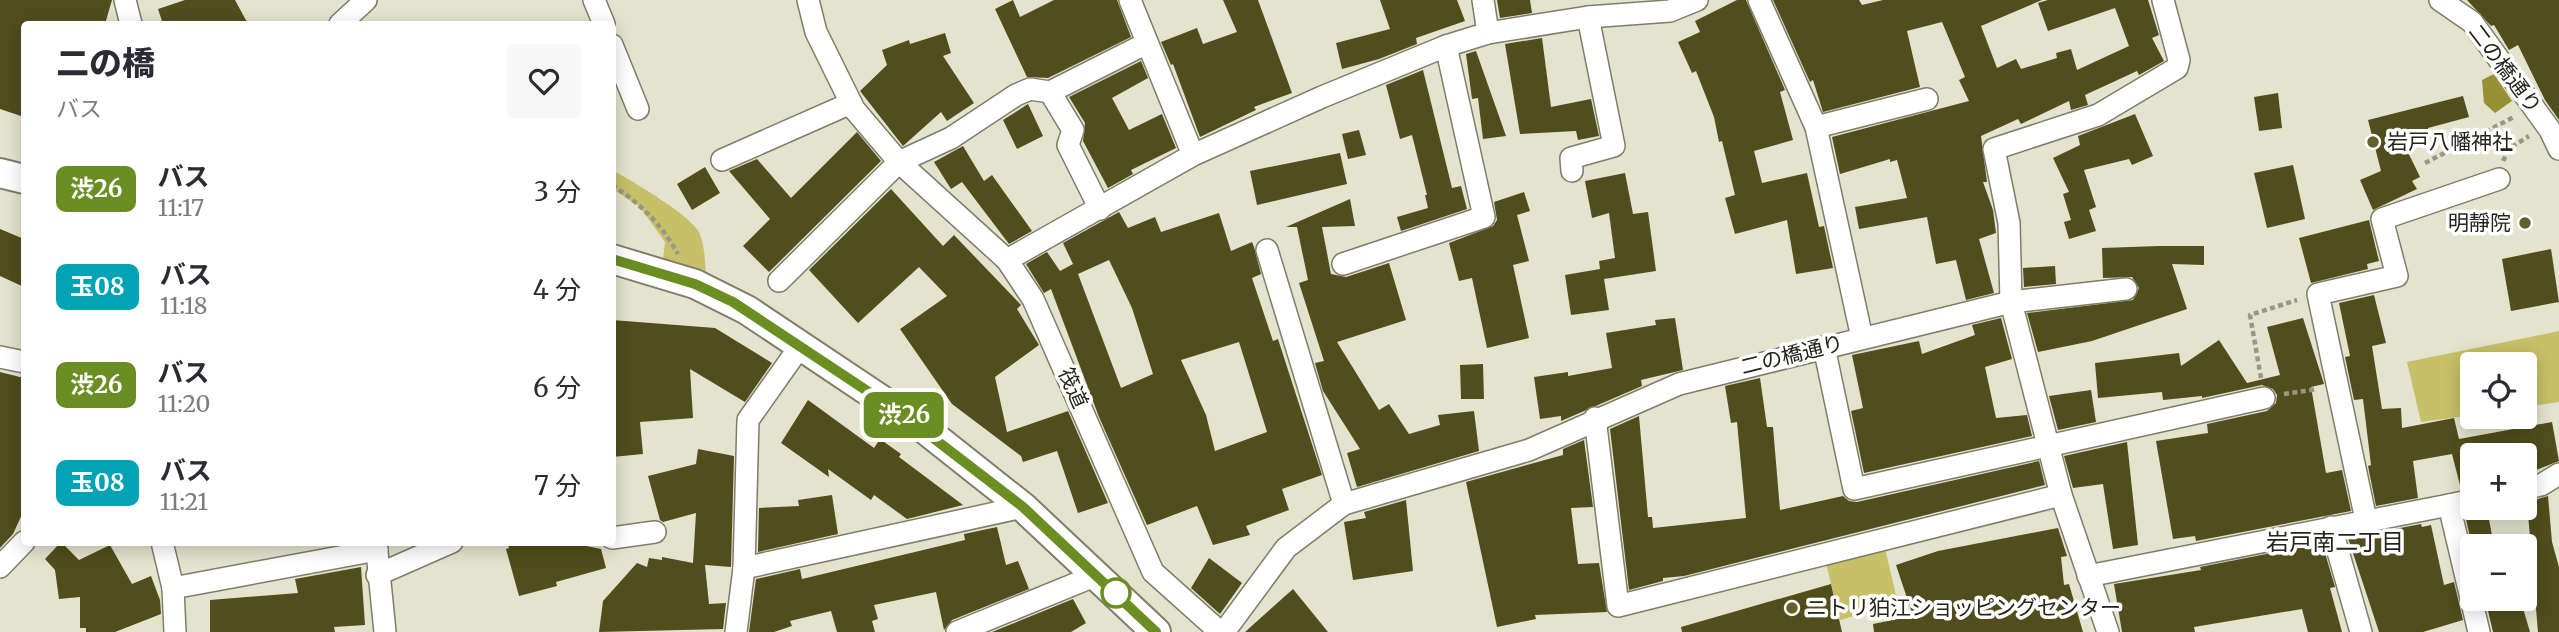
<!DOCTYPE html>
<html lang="ja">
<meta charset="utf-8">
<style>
body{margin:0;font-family:Merriweather,"Noto Sans JP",serif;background:#f7f7f7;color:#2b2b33;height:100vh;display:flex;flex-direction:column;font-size:26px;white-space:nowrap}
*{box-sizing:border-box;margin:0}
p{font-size:23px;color:#7c7c81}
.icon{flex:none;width:38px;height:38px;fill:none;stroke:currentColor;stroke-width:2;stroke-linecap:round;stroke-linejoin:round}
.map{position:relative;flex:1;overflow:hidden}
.sheet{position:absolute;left:21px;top:21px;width:595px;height:525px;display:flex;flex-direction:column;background:#fff;border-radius:7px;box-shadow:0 4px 18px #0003}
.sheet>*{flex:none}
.badge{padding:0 14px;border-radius:10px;font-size:24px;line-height:46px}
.buttons{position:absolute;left:2460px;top:352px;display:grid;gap:14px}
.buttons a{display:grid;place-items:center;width:77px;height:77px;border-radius:7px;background:#fff;box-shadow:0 4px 18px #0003;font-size:35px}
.map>.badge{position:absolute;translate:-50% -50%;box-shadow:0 0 0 4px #fff}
.round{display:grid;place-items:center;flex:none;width:74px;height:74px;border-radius:7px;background:#f7f7f7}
.headline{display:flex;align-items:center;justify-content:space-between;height:119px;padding:0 35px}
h1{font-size:33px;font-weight:800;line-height:52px}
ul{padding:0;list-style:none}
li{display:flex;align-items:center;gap:21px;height:98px;padding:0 35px}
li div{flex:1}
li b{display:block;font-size:26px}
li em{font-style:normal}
li .badge{min-width:77px;font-weight:700;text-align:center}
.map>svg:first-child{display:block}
.green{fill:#c6c068}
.water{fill:#979032}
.building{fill:#514d1c;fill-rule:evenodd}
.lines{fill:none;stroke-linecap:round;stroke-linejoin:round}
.minor-casing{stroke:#7e7d6a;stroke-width:24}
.major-casing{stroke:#7e7d6a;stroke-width:32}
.path{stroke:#979687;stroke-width:4.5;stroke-dasharray:5 3.5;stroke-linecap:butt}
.minor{stroke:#fff;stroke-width:21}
.major{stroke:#fff;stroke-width:28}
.line-casing{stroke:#fff;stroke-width:16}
.line{stroke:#6b8e23;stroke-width:10}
.poi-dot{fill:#64602d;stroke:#fff;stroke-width:2.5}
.stop-dot{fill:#fff;stroke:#6b8e23;stroke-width:3.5}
.labels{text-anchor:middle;stroke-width:7;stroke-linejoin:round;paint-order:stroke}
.street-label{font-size:21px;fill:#24241c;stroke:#fff}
.poi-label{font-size:21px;fill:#24241c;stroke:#fff;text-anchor:start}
.neighbourhood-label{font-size:23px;fill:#24241c;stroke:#fff}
</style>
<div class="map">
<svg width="2559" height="632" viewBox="0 0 2559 632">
<rect width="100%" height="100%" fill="#e4e3ce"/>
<g class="green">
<path d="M612,170C631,180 690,215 699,232C705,246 705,262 706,276L663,260L665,242L640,207L613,189Z"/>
<polygon points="2559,331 2559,402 2525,407 2525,364 2473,364 2473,415 2421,422 2407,362"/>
<polygon points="1883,540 1898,604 1840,620 1824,555"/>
</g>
<polygon class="water" points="2494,74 2512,101 2495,113 2484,103 2482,80"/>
<g class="building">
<polygon points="0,0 112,0 105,24 24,24 24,117 0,109"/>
<polygon points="185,0 235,0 248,24 163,24 158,9"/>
<polygon points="1013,0 1020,17 1054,0 1117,0 1131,37 1048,78 1027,77 995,9"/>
<polygon points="1223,0 1258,0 1292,93 1254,107 1256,110 1200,137 1173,64 1171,65 1161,42 1197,28 1203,44 1237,32"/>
<polygon points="1380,0 1457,0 1465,21 1416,38 1417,44 1379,59 1342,69 1336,43 1390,29"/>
<polygon points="1497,0 1530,0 1532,13 1500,18"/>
<polygon points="1737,0 1746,0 1785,90 1780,92 1793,140 1754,151 1762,183 1807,173 1819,227 1824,226 1833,268 1796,274 1787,220 1735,234 1725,198 1735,195 1722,141 1719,142 1714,117 1696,71 1692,73 1678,42 1700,32 1695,21"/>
<polygon points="1773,0 1859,0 1862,5 1883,0 2042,0 1981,26 1997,68 2016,59 2021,69 2057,58 2056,53 2071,49 2077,70 2129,46 2115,8 2048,31 2038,3 2048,0 2148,0 2159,35 2152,38 2164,61 2139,75 2137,71 2085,95 2088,105 2071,110 2069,101 2021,124 2018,119 1981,136 1987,182 1983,182 1993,210 1996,233 1979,239 1994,293 1966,300 1956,260 1936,264 1927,217 1859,229 1855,207 1907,198 1897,160 1890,162 1890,159 1840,174 1832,137 1969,101 1959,80 1965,77 1942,22 1907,31 1920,87 1823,112 1813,80 1810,82"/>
<polygon points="2467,0 2559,0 2559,120 2545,100 2518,45 2509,50 2494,25 2491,26"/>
<polygon points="945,33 951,53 943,56 974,103 947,121 941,112 903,146 860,91 887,65 882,50 909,40 910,44"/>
<polygon points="1542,38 1551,107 1591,99 1599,136 1578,140 1576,131 1520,134 1505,44"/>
<polygon points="1476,51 1506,136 1483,139 1478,98 1472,99 1466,54"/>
<polygon points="1141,61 1148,78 1112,98 1129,130 1162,114 1176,148 1131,170 1133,174 1108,188 1083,141 1085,123 1069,97"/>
<polygon points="1423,70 1452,188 1461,186 1467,209 1401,231 1397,217 1428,208 1425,195 1427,195 1412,135 1400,139 1386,85"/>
<polygon points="2278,93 2282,128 2259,131 2254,97"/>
<polygon points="2463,96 2469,117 2428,128 2430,137 2404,144 2420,177 2412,181 2417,189 2373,210 2360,180 2381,171 2368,120"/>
<polygon points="1028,104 1043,136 1017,149 1003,120"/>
<polygon points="2135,114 2153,156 2132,165 2129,159 2084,170 2096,207 2089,210 2096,231 2069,239 2064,222 2071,220 2063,194 2069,192 2053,158 2080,145 2078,136"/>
<polygon points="1359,130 1366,155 1348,159 1342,134"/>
<polygon points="857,132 881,161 769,272 743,246 770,219 729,171 757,159 791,198"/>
<polygon points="963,146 984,181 992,175 1032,231 1009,244 962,182 951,189 934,162"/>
<polygon points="1340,153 1347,184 1257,205 1250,171"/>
<polygon points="2293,165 2305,219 2267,228 2254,173"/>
<polygon points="705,167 720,193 692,210 677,184"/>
<polygon points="1625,173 1633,214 1648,212 1656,271 1604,279 1609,310 1571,315 1565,275 1600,269 1599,261 1615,258 1609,213 1592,218 1585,181"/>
<polygon points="891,189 943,246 954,235 1021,305 1017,309 1039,345 995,377 1007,432 1068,411 1108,503 1078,513 1057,451 1023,462 1021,456 952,404 900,329 947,296 919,267 858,323 809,270"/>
<polygon points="1524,192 1530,211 1517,215 1529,261 1513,265 1529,338 1487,348 1472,278 1459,281 1449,243 1493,226 1497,220 1494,202"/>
<polygon points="1350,199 1355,226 1322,227 1331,274 1346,277 1389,263 1406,320 1337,342 1379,410 1389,404 1409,434 1440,425 1438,415 1474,411 1479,451 1357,487 1347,453 1360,449 1323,391 1315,363 1324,361 1299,283 1308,280 1297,227 1286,227"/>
<path d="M1119,212L1128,228L1155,217L1161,232L1219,213L1231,251L1252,242L1254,247L1261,274L1252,278L1273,341L1278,339L1322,475L1282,489L1289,510L1246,526L1250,535L1213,545L1197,506L1147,525L1099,417L1051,289L1044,293L1026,264L1047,252L1060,271L1073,264L1063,243ZM1109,260L1132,308L1153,374L1121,388L1078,274ZM1239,342L1267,432L1215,451L1206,415L1181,360Z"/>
<polygon points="2369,220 2379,261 2367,264 2368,269 2311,283 2299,238"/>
<polygon points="0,229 24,239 24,287 0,276"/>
<polygon points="2159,246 2204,246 2204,265 2172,264 2187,309 2092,341 2038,352 2027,313 2133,300 2139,288 2132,277 2103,278 2102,248"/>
<polygon points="2551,249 2559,302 2511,311 2502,259"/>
<polygon points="2055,266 2056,284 2024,287 2023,268"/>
<polygon points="2374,295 2386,343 2372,346 2382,409 2401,408 2402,428 2454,418 2459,439 2552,422 2559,461 2526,474 2525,455 2473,455 2473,487 2461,489 2452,454 2413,461 2418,498 2376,506 2368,466 2371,465 2363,399 2354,400 2345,357 2350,356 2339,303"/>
<polygon points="1675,318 1683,370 1641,380 1642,386 1561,421 1561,416 1540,419 1534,377 1568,372 1568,376 1612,368 1606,333 1656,325 1655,320"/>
<polygon points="2001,318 2012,359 1985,367 1996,418 2027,415 2032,436 1864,473 1851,411 1863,408 1852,355 1919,341 1922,354 1975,335 1972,325"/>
<polygon points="2303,318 2324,384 2311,387 2326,473 2342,470 2351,511 2196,541 2195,536 2173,539 2156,441 2208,433 2207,424 2267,411 2276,403 2277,395 2273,389 2262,385 2202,398 2202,396 2163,400 2162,392 2098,398 2095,363 2179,353 2181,366 2219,340 2247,383 2280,375 2267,327"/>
<polygon points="612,320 715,328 772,363 745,402 690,369 693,418 640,422 643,454 612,457"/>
<polygon points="1483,364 1484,399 1461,399 1460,365"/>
<polygon points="0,372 24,378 24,510 13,534 0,548"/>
<polygon points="1760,378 1767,427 1773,427 1780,510 1843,496 1849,501 1857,502 2039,461 2045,485 1684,576 1663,578 1663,581 1629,590 1610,429 1639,416 1648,517 1652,517 1653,528 1746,518 1737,422 1731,423 1725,386"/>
<polygon points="2091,390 2096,422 2058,430 2049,396"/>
<polygon points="808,400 874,448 880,439 901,454 899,457 963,505 907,519 874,495 871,500 828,469 829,477 781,443"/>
<polygon points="1584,440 1593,507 1571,508 1578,564 1599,563 1607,612 1535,615 1536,619 1497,627 1466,482 1563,455 1563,449"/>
<polygon points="2127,442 2138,545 2113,549 2103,484 2073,488 2064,456"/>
<polygon points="698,449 734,456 731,567 705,565 709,604 726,603 723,629 599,632 603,601 637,563 647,567 649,558 662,560 662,557 693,563 696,513 663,522 660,520 648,476 696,464"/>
<polygon points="832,495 838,534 758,552 759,508 799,506 798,500"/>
<polygon points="2548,496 2552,542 2559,567 2559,632 2538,632 2527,502"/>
<polygon points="1406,500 1413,571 1353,580 1344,522 1366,518 1364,512"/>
<polygon points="2487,509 2494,546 2472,546 2465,515"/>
<polygon points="2421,524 2422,527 2431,525 2444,585 2454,582 2463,620 2423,632 2379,632 2348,538"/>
<polygon points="997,527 1006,565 1018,561 1029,589 952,620 944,630 936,592 874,605 878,619 872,621 875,632 837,632 831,611 790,621 792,626 774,632 749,632 756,579 800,569 802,579 965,540 964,534"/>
<polygon points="2058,528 2067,556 2061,557 2064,585 2069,584 2083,632 1874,632 1873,624 1913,616 1896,565 1938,551"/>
<polygon points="61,542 79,560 110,545 132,584 151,576 160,600 161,614 115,632 86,632 86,628 80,628 80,597 59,599 55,570 45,559"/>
<polygon points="507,542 567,542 601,549 606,568 556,582 557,586 519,596 506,549 509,548"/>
<polygon points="2322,543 2335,587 2330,588 2342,632 2308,632 2302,609 2194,627 2195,632 2122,632 2114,584 2201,570 2200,567"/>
<polygon points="1209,558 1242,583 1220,614 1191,588"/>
<polygon points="361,567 365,625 334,627 335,632 210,632 210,600 298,593 295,579"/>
<polygon points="1831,584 1842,632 1682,632 1681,627"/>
<polygon points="1293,589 1328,632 1245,632"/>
<polygon points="2485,598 2520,598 2530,632 2493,632"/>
<polygon points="1073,599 1086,623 1071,632 992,632"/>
</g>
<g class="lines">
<defs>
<g id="minor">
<polyline points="125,0 131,24"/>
<polyline points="594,0 604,24"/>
<polyline points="808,0 816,32 854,109 899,162 1007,260 1033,299 1153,572 1220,632"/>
<polyline points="1130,0 1193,155"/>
<polyline points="1483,0 1488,33"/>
<polyline points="1759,0 1816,127 1862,338"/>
<polyline points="2440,0 2472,22 2550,130 2559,149"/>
<polyline points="340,24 366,0"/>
<polyline points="612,45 638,109"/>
<polyline points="1816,127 1927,99"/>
<polyline points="722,160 851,103"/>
<polyline points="1572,171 1571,158 1614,146 1588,17"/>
<polyline points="1100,209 1068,145 1073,130 1050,92 1147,43"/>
<polyline points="1267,250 1344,504"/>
<polyline points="1007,260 1193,155 1322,97 1446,46 1488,33 1588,17 1670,11 1697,0"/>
<polyline points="1343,264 1484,217 1446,46"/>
<polyline points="779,281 899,162 951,138 1016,95 1030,89 1050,92"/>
<polyline points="1824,347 1854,489 2264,398"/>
<polyline points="0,357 24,362"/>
<polyline points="1595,418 1618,606 2061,495"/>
<polyline points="2525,488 2541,485 2559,474"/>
<polyline points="2449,505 2473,500"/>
<polyline points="2366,520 2318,294 2397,276 2382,219 2499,179"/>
<polyline points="2331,527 2361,632"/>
<polyline points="612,538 655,532"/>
<polyline points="162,542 173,588 175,632"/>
<polyline points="376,542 385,632"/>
<polyline points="0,567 24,542"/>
<polyline points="744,568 1023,507"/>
<polyline points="377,575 452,542"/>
<polyline points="2088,576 2449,505 2479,632"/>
<polyline points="173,588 377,550"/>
<polyline points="736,632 744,568 748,420 801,345"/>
<polyline points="957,632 1097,575"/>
<polyline points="1224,632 1286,548 1344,504 1529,450 1679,384 2011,302 2126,289"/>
<polyline points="2108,632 2061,495 2011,302 2009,223 1994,149 2098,115 2177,68 2179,60 2163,0"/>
</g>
<g id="major">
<polyline points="0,173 24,179"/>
<polyline points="612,259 695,284 747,310 922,427 1023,507 1156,632"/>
</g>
</defs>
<use href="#minor" class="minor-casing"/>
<use href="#major" class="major-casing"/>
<g class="path">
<polyline points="2503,161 2510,148 2529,136"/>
<polyline points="2425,163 2514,117"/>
<path d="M612,185C641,204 661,224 678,254"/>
<polyline points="2261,378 2250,315 2297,300"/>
<polyline points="2284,394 2317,389"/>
</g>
<use href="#minor" class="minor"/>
<use href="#major" class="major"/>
</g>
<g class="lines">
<defs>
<polyline id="line" points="612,259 695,284 733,302 902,414 1023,507 1156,632"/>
</defs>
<use href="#line" class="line-casing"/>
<use href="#line" class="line"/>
</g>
<g class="poi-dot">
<circle cx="2373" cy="142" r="7"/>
<circle cx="2525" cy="223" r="7"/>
<circle cx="1792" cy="608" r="7"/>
</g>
<circle class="stop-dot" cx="1116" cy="593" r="14"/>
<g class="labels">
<g class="street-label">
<text transform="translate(2505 69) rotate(53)" y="7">二の橋通り</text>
<text transform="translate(1792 355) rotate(-14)" y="7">二の橋通り</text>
<text transform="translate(1073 388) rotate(66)" y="7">筏道</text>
</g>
<g class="poi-label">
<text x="2387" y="149">岩戸八幡神社</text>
<text x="2511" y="230" text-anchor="end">明靜院</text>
<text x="1806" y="615">ニトリ狛江ショッピングセンター</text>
</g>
<g class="neighbourhood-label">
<text x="2335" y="550">岩戸南二丁目</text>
</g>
</g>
</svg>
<div class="buttons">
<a><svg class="icon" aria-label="locate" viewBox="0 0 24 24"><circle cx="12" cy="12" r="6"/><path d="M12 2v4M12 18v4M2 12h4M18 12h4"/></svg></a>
<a>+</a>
<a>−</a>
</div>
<b class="badge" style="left:904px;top:415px;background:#6b8e23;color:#fff">渋26</b>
<section class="sheet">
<div class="headline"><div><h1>二の橋</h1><p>バス</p></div><a class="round"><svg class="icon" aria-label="heart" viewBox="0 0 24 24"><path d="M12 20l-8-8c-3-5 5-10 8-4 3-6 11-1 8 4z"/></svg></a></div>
<ul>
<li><span class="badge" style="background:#6b8e23;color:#fff">渋26</span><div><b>バス</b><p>11:17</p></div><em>3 分</em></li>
<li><span class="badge" style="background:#00a3b4;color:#fff">玉08</span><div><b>バス</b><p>11:18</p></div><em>4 分</em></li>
<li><span class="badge" style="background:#6b8e23;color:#fff">渋26</span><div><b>バス</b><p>11:20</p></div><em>6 分</em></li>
<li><span class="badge" style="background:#00a3b4;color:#fff">玉08</span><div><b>バス</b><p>11:21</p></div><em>7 分</em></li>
</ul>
</section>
</div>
